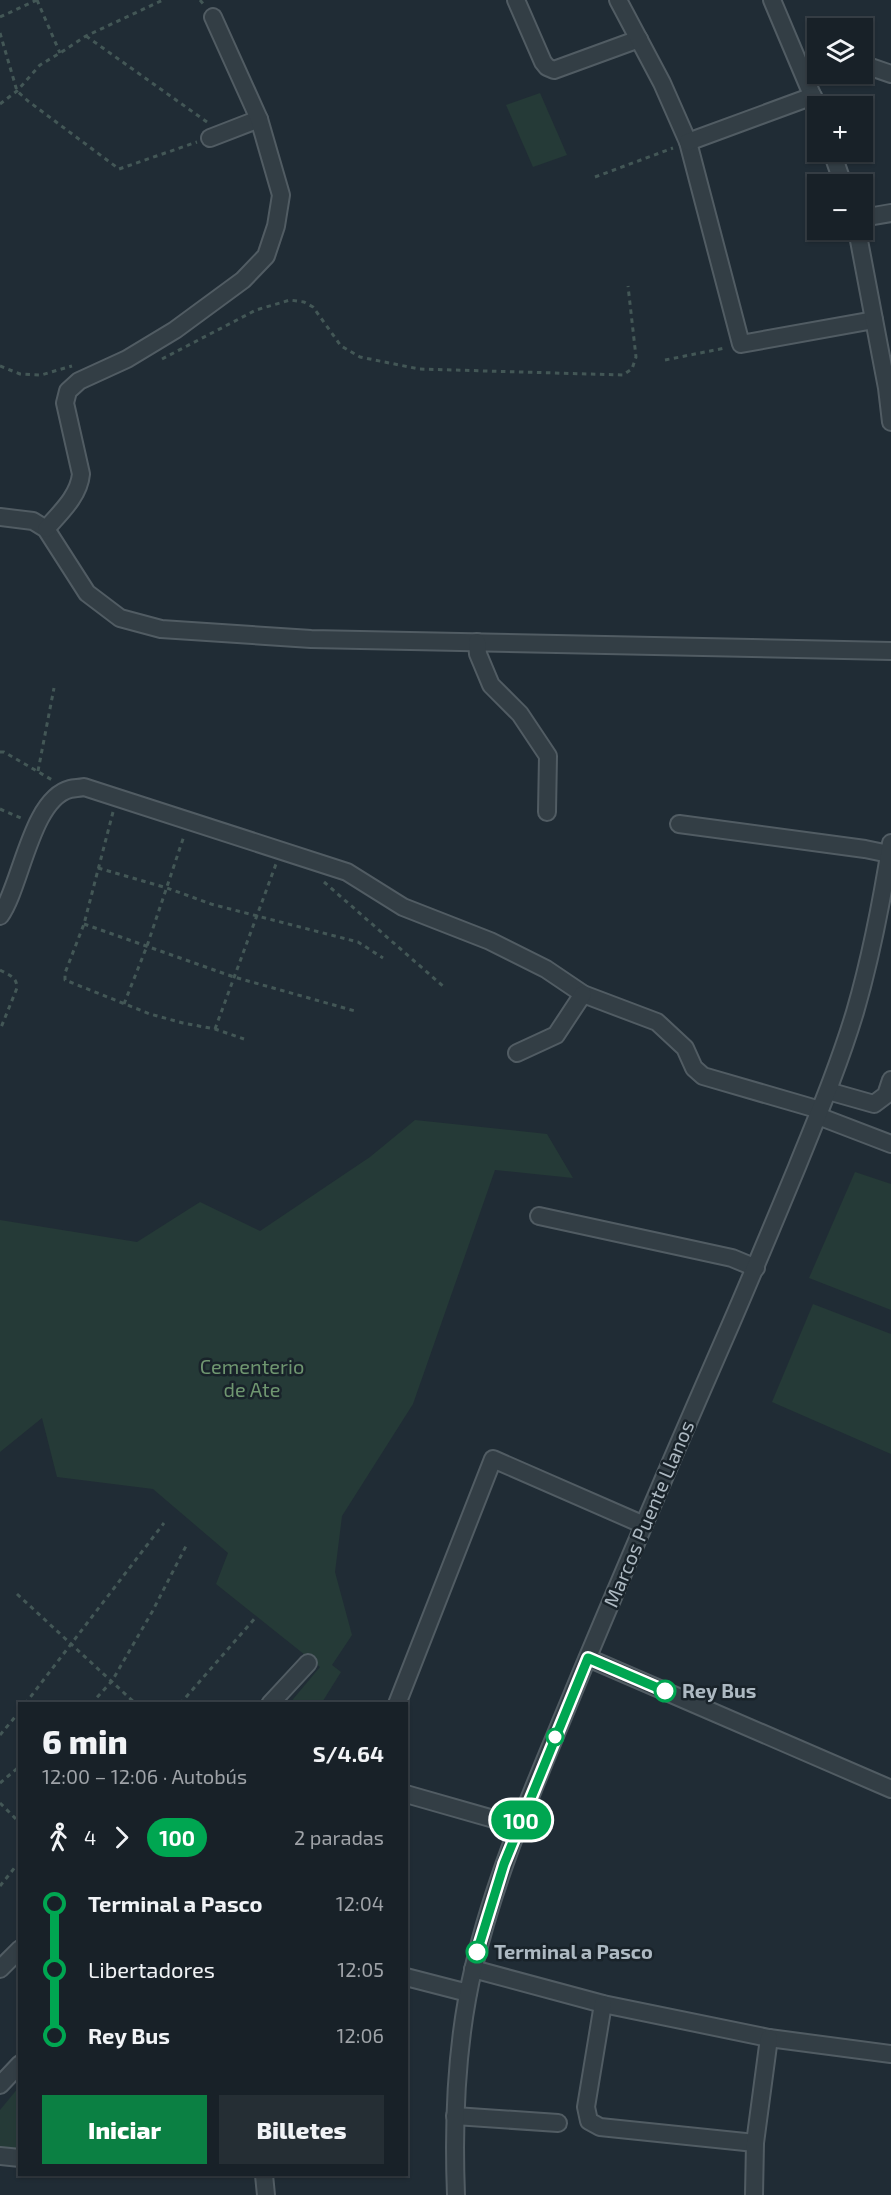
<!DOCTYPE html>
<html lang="es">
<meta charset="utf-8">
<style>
body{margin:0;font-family:"Exo 2",sans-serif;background:#252e34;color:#f1f3f6;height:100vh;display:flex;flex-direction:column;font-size:22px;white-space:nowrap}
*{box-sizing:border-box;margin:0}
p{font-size:20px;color:#9fa3a8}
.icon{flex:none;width:33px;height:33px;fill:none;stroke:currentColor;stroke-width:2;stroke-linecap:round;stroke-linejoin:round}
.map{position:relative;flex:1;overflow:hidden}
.drawer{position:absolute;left:18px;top:1702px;width:390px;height:474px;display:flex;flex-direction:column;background:#182128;border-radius:0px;box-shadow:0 2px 4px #0004,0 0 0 2px #363e45}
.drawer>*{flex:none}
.badge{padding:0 12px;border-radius:20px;font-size:21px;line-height:39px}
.fabs{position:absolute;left:807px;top:18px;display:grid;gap:12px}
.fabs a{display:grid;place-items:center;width:66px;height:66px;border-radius:0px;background:#182128;box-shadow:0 2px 4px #0004,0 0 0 2px #363e45;font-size:30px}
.map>.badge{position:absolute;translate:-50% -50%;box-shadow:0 0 0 3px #fff}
.legs{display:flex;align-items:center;gap:9px;height:66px;padding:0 24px;font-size:20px}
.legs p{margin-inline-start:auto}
.summary{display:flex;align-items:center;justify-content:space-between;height:102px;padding:0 24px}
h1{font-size:33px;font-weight:800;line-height:45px}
.action{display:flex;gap:12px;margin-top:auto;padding:12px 24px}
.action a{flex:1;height:69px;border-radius:0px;background:#0b8043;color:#fff;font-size:24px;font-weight:800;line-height:69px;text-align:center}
.action a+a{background:#252e34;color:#f1f3f6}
ul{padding:0 24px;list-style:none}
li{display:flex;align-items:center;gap:21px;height:66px;font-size:22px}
li i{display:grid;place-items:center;width:9px;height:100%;margin:0 8px;background:currentColor}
li i::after{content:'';width:15px;height:15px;margin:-8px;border:4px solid;border-radius:50%;background:#182128}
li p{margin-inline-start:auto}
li:first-child i{background:linear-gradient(#0000 50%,currentColor 0)}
li:last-child i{background:linear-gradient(currentColor 50%,#0000 0)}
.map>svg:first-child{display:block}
.green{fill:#253a37}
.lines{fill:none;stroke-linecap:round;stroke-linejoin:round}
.minor-casing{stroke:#515c63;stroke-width:20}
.path{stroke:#435756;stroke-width:3;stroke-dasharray:4.5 4.5;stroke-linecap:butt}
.minor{stroke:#333e45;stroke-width:16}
.line-1-casing{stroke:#fff;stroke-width:14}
.line-1{stroke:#00a651;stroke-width:9}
.stop-1-dot{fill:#fff;stroke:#00a651;stroke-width:3}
.labels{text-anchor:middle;stroke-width:5;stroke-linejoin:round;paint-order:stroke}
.park-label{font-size:20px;fill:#6f9670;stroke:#19232a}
.street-label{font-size:20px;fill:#adb9c2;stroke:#19232a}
.stop-label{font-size:20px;font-weight:bold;fill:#adb9c2;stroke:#19232a;text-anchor:start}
</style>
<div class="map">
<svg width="891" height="2195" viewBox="0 0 891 2195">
<rect width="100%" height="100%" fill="#202c35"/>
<g class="green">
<polygon points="540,93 567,155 533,167 506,105"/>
<polygon points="415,1120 547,1134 573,1178 495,1170 413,1404 342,1516 335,1572 352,1635 332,1665 341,1672 321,1704 289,1704 320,1667 216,1584 228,1553 153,1489 57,1477 42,1418 0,1452 0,1220 137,1242 200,1202 260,1231 370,1157"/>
<polygon points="855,1172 891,1184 891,1310 809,1278"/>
<polygon points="813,1304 891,1334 891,1454 772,1402"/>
<polygon points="19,2087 19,2150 0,2148 0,2110"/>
</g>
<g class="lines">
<defs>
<g id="minor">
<polyline points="516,0 543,62 547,67 554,70 639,39"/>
<polyline points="618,0 662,83 688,142 741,344 874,320"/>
<polyline points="772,0 818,109"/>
<polyline points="862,64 891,74"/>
<polyline points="210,138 259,119"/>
<polyline points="688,142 813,96"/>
<polyline points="832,152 843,184"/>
<polyline points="862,218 891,213"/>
<polyline points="857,230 887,388 891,422"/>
<polyline points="0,517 33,521 46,529 87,593 120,618 161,629 311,639 891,651"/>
<path d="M46,529C60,513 79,496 81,474L65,403L68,391L79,381L127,359L175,330L243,280L266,256L276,226L281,195L259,119L213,17"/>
<polyline points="477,642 478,654 491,685 520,714 548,756 547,812"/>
<polyline points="679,824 865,849 889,854"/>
<path d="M0,916C21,887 31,799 70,789C74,788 80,788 84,787L347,872L403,907L490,941L546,969L583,994L657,1022L685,1048L694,1068L703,1076L820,1110"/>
<polyline points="517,1053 556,1035 583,994"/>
<polyline points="828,1091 874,1104 886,1095 891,1080"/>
<polyline points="818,1116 891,1144"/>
<polyline points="539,1216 732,1258 756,1268"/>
<polyline points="588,1658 891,1789"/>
<polyline points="270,1704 308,1663"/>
<polyline points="397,1704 493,1459 644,1525"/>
<polyline points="406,1794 518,1826"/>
<polyline points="0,1969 20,1949"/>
<polyline points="473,1969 603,2004 769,2038 891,2054"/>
<polyline points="406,1977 468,1993"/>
<polyline points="603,2004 586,2107 589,2121 600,2127 755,2143"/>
<polyline points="0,2085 20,2064"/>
<polyline points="455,2116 558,2123"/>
<polyline points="0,2156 20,2158"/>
<polyline points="264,2175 266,2195"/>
<path d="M456,2195C453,2119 456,2041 474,1966C497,1868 539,1776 577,1683C627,1563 678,1445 730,1326C753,1273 775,1220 797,1167C818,1115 839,1065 855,1012C871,957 882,900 891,843"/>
<polyline points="754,2195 755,2143 769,2038"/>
</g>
</defs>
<use href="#minor" class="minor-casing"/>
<g class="path">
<polyline points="37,0 60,53"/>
<polyline points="200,0 205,6"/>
<polyline points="0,17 37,0"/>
<polyline points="0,33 17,91 28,101 119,169 197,142"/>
<polyline points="86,36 207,122"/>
<polyline points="0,104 17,91 40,65 60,53 86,36 163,0"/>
<polyline points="595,177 673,148"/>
<polyline points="162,359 256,310 290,300 304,302 313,307 341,346 360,357 419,369 623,375 632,369 636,357 628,286"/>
<polyline points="665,360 725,348"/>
<polyline points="0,366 20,374 41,375 72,366"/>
<polyline points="0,752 4,752 54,781"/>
<polyline points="38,771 54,688"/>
<polyline points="0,809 23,819"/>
<polyline points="113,812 84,924 65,973 65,980 150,1014 183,1023 215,1029 244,1039"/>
<polyline points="98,868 167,888 211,904 358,942 383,958"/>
<polyline points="324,882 444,987"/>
<polyline points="84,924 234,977 355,1011"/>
<path d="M0,970C9,975 17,977 17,988L0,1030"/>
<polyline points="124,1004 147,946 184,836"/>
<polyline points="215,1029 276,864"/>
<polyline points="17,1594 136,1704"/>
<polyline points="25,1704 164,1523"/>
<polyline points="91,1704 112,1681 152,1612 186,1546"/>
<polyline points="180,1704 256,1617"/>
<polyline points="0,1735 20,1711"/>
<polyline points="0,1783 20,1766"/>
<polyline points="0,1803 20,1823"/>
<polyline points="0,1886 20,1861"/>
</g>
<use href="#minor" class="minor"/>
</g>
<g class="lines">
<defs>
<polyline id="line-1" points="477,1952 504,1864 588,1658 665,1691"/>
</defs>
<use href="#line-1" class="line-1-casing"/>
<use href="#line-1" class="line-1"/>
</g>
<g class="stop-1-dot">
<circle cx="665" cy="1691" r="10"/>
<circle cx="555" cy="1737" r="8"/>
<circle cx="477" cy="1952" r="10"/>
</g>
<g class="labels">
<g class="park-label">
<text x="252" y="1374">Cementerio<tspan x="252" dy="23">de Ate</tspan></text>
</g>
<g class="street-label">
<text transform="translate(649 1514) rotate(-67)" y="7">Marcos Puente Llanos</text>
</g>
<g class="stop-label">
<text x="682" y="1698">Rey Bus</text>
<text x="494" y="1959">Terminal a Pasco</text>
</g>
</g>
</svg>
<div class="fabs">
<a><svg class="icon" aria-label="layers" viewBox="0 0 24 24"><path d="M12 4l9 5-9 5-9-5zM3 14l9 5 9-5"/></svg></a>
<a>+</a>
<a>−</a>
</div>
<b class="badge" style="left:521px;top:1820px;background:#00a651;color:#fff">100</b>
<section class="drawer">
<div class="summary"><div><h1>6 min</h1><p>12:00 – 12:06 · Autobús</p></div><b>S/4.64</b></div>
<div class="legs"><svg class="icon" aria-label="walk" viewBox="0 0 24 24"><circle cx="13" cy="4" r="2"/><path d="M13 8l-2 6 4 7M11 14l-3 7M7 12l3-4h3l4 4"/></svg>4<svg class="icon" aria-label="forward" viewBox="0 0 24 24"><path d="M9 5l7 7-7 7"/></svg><b class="badge" style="background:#00a651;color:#fff">100</b><p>2 paradas</p></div>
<ul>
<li><i style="color:#00a651"></i><b>Terminal a Pasco</b><p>12:04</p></li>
<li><i style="color:#00a651"></i><span>Libertadores</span><p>12:05</p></li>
<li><i style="color:#00a651"></i><b>Rey Bus</b><p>12:06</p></li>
</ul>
<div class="action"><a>Iniciar</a><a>Billetes</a></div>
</section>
</div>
